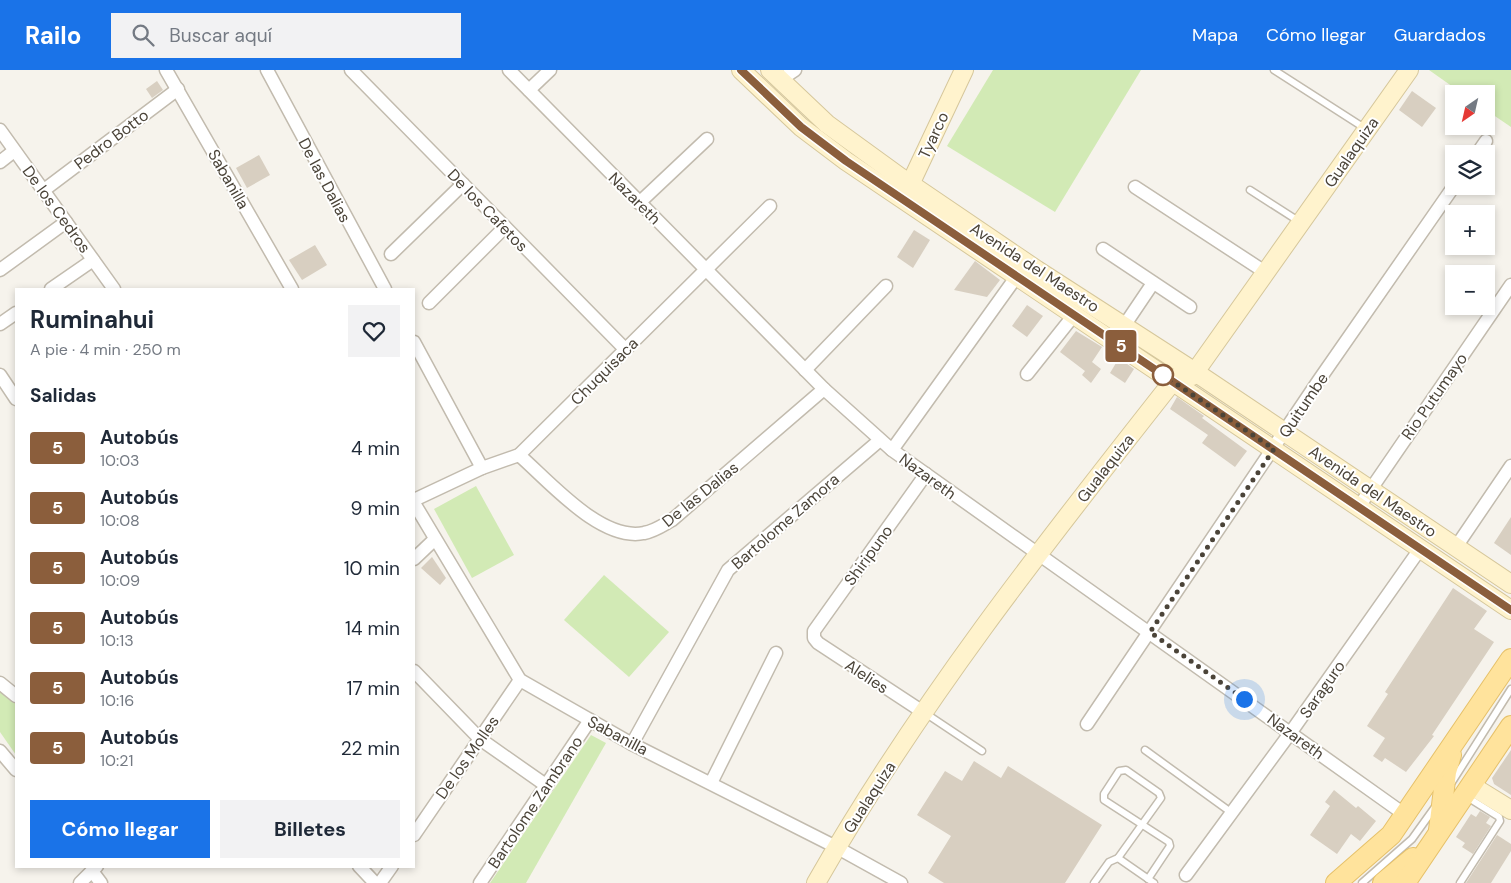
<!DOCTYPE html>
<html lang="es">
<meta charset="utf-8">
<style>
body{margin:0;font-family:"DM Sans",sans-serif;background:#f2f2f3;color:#1f2937;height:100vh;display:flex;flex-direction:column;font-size:19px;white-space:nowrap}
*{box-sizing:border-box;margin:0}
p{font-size:16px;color:#747a83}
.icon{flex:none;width:28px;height:28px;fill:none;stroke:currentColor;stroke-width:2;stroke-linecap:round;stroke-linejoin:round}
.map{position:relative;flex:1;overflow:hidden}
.sheet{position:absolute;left:15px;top:218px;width:400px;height:580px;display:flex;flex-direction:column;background:#fff;border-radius:0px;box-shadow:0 2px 8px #0003}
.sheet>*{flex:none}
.badge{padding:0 10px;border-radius:4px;font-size:18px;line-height:32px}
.needle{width:32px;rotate:214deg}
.buttons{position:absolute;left:1445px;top:15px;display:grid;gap:10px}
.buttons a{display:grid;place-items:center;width:50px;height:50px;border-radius:0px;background:#fff;box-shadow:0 2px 8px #0003;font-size:25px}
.you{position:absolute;width:25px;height:25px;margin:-12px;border:4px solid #fff;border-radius:50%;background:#1a73e8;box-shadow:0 0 0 8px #1a73e833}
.map>.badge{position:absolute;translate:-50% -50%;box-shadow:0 0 0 2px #fff}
h2{padding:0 15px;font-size:19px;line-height:45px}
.round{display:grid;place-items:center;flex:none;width:52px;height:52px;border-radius:0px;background:#f2f2f3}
.head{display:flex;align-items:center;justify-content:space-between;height:85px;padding:0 15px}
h1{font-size:24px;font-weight:700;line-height:38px}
.action{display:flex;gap:10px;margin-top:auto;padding:10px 15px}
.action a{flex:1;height:58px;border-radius:0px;background:#1a73e8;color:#fff;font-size:20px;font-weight:700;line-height:58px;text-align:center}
.action a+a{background:#f2f2f3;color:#1f2937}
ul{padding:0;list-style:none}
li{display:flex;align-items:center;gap:15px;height:60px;padding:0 15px}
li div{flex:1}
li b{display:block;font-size:19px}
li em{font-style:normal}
li .badge{min-width:55px;font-weight:700;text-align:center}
header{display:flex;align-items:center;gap:30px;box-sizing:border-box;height:70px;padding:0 25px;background:#1a73e8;color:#fff}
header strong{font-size:24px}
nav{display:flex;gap:28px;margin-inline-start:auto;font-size:18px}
.search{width:350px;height:45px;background:#f2f2f3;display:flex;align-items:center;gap:12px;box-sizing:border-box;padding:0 18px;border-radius:0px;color:#747a83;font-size:19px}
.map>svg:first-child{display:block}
.green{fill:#d2eab5}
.building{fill:#d8cfc1}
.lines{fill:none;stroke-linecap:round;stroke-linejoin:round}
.lane-casing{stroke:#c2bbae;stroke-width:9}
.street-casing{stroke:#c2bbae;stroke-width:15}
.secondary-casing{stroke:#d6c79b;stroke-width:20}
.primary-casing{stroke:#e6c16a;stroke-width:22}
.lane{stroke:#fff;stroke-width:6}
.street{stroke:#fff;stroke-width:12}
.secondary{stroke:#fff3cd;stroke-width:18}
.primary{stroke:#ffe39c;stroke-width:20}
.line-casing{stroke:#fff;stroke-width:11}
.line{stroke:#8b5e3c;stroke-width:8}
.walk{stroke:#4b4439;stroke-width:5;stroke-dasharray:0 9}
.stop-dot{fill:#fff;stroke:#8b5e3c;stroke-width:2.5}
.labels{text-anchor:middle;stroke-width:4;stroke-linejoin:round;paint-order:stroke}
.street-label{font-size:16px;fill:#4b4439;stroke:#fff}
</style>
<header>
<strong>Railo</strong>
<div class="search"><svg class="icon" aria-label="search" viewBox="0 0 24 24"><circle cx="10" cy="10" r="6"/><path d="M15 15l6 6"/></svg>Buscar aquí</div>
<nav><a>Mapa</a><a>Cómo llegar</a><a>Guardados</a></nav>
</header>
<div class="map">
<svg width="1511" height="813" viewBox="0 0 1511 813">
<rect width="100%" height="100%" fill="#f6f3ec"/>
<g class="green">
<polygon points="993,0 1141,0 1055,142 947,76"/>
<polygon points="1429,0 1511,0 1511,57 1486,40 1486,24 1463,24"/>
<polygon points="476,416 514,485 472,508 434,439"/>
<polygon points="604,505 669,562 629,607 564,550"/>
<polygon points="0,618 16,631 16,685 0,662"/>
<polygon points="591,665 606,673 526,813 490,813"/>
</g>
<g class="building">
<polygon points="157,11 163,20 152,28 146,19"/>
<polygon points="1412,21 1436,38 1422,57 1399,40"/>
<polygon points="259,85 270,105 247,118 236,98"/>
<polygon points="914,160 930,170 913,198 897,187"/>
<polygon points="315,175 327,195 302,210 289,190"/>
<polygon points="975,191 1000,210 987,227 954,220"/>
<polygon points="1027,235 1043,246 1027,267 1012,256"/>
<polygon points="1076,261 1102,277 1092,292 1101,299 1091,313 1082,305 1085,301 1060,282"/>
<polygon points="1119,288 1134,299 1125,313 1110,303"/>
<polygon points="1177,327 1204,346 1202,348 1247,381 1235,397 1202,373 1208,365 1170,339"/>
<polygon points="1511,447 1511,485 1494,473"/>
<polygon points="432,487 446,508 440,515 421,498"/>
<polygon points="1453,518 1487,541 1474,559 1494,572 1432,665 1434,666 1406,702 1385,688 1382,692 1373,686 1385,668 1367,656 1388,624 1385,622"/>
<polygon points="1511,680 1511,725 1494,714 1492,708"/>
<polygon points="974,691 1001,708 1008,696 1102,755 1065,813 944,813 928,803 951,766 917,745 945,701 962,711"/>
<polygon points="1334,720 1356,738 1358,736 1376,751 1360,771 1351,764 1337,784 1310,765 1330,736 1325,732"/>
<polygon points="1480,741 1490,747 1486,753 1491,756 1473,784 1462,777 1465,773 1456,767 1471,744 1476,747"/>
<polygon points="1497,765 1511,774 1511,781 1491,813 1466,813"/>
</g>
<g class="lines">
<defs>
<g id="lane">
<polyline points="1274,0 1366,59"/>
<polyline points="1250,120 1300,152"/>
<polyline points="925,643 982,681"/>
<polyline points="1145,680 1232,743"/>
<polyline points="1452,712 1511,619"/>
<polyline points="1118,788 1154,813"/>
<polyline points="1094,813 1109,792 1118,788 1161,728 1159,723 1126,700 1119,701 1104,724 1104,730 1169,772 1170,776 1148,809"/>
<polyline points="1362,813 1412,769 1435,737"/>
<polyline points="1460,813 1500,751 1499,747 1467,727"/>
</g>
<g id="street">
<polyline points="166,0 292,219"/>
<polyline points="267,0 385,219"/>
<polyline points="351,0 625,279"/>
<polyline points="509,0 824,319 892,380 1404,744"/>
<polyline points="780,10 795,0"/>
<polyline points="529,20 550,0"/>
<polyline points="0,60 114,219"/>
<polyline points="1477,84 1486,71"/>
<polyline points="0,92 14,81"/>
<polyline points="1135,117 1265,202"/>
<polyline points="44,120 178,19"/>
<polyline points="639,133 707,69"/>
<polyline points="1103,179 1190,237"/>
<polyline points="391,184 463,114"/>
<polyline points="0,200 66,152"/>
<polyline points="51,219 93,190"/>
<polyline points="429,233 505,157"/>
<polyline points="0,254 16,243"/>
<polyline points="1124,256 1153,213"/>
<polyline points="414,272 482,398"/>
<polyline points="805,300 886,216"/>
<polyline points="1027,304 1074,245"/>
<polyline points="0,305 16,329"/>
<polyline points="892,380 1022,199"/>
<path d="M519,385C549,411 601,472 644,463C655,461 663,455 672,450L824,319"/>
<polyline points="414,430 482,398 519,385 770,136"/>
<polyline points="414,433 520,610 632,674 836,777 901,813"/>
<polyline points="1358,438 1511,215"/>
<polyline points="1456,477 1511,396"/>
<polyline points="414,489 435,469"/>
<polyline points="414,601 480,669 547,716"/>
<polyline points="0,613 16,626"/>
<polyline points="923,642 818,573 814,568 814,561 926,404"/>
<polyline points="1087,654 1319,310 1454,116"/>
<polyline points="632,674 728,500 880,370"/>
<polyline points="0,681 16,700"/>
<polyline points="711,713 776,583"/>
<polyline points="414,765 520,610"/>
<polyline points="359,796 375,813"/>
<polyline points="92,801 101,813"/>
<polyline points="1186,805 1291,662 1420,479"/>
<polyline points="80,813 97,796"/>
<polyline points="380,813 392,796"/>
<polyline points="480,813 590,650"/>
</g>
<g id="secondary">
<polyline points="741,0 801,57 846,91 1511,540"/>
<polyline points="770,0 827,54 900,107 1037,200 1195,302 1511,514"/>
<polyline points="906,123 964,0"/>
<polyline points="1472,716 1511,740"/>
<path d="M816,813C918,634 1046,472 1173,311L1178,307L1192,306L1195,302L1409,0"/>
</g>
<g id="primary">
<polyline points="1439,760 1446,702 1451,685"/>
<polyline points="1336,813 1391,765 1511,589"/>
<polyline points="1383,813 1413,788"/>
<polyline points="1405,813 1511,656"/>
</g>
</defs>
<use href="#lane" class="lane-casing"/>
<use href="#street" class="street-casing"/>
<use href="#secondary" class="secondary-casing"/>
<use href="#primary" class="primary-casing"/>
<use href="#lane" class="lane"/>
<use href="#street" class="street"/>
<use href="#secondary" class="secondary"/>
<use href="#primary" class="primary"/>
</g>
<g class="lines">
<defs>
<polyline id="line" points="741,0 801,57 846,91 1511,540"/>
</defs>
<use href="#line" class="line-casing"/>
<use href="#line" class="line"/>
<polyline class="walk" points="1163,305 1274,379 1150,562 1244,629"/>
</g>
<circle class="stop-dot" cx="1163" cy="305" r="10"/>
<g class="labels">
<g class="street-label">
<text transform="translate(933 65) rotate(-65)" y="6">Tyarco</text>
<text transform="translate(111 69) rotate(-37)" y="6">Pedro Botto</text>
<text transform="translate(1351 82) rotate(-55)" y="6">Gualaquiza</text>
<text transform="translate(229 109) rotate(60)" y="6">Sabanilla</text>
<text transform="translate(325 110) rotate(62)" y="6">De las Dalias</text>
<text transform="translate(635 128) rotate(45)" y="6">Nazareth</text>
<text transform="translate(57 139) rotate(54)" y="6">De los Cedros</text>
<text transform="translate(488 140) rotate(46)" y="6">De los Cafetos</text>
<text transform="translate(1035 197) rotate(33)" y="6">Avenida del Maestro</text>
<text transform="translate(604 301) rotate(-45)" y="6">Chuquisaca</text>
<text transform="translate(1434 326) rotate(-55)" y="6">Rio Putumayo</text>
<text transform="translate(1303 335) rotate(-56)" y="6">Quitumbe</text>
<text transform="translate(1105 398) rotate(-52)" y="6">Gualaquiza</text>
<text transform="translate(928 406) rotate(36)" y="6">Nazareth</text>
<text transform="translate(1373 421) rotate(34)" y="6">Avenida del Maestro</text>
<text transform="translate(700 424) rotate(-39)" y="6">De las Dalias</text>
<text transform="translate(785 451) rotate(-41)" y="6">Bartolome Zamora</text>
<text transform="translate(868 485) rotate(-54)" y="6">Shiripuno</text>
<text transform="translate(867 606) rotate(33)" y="6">Alelies</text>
<text transform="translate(1322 619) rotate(-55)" y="6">Saraguro</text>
<text transform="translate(618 665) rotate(28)" y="6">Sabanilla</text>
<text transform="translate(1296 666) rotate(36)" y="6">Nazareth</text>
<text transform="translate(467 687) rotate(-55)" y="6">De los Molles</text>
<text transform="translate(869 727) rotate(-57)" y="6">Gualaquiza</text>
<text transform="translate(535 732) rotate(-56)" y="6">Bartolome Zambrano</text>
</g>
</g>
</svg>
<div class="buttons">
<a><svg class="needle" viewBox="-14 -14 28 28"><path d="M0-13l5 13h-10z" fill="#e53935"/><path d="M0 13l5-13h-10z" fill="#747a83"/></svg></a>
<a><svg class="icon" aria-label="layers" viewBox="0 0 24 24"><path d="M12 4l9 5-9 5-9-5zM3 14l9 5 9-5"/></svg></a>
<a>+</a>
<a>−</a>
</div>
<div class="you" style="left:1244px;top:629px"></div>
<b class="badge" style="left:1121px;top:276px;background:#8b5e3c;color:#fff">5</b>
<section class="sheet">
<div class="head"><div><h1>Ruminahui</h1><p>A pie · 4 min · 250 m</p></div><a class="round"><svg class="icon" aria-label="heart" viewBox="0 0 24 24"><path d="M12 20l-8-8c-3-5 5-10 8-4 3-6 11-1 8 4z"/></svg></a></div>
<h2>Salidas</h2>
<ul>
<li><span class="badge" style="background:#8b5e3c;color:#fff">5</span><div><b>Autobús</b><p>10:03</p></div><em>4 min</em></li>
<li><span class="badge" style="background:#8b5e3c;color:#fff">5</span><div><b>Autobús</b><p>10:08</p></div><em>9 min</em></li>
<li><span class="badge" style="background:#8b5e3c;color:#fff">5</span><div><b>Autobús</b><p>10:09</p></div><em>10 min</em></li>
<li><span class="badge" style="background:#8b5e3c;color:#fff">5</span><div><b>Autobús</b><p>10:13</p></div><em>14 min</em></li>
<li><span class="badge" style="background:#8b5e3c;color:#fff">5</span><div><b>Autobús</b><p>10:16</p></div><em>17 min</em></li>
<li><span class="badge" style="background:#8b5e3c;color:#fff">5</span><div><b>Autobús</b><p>10:21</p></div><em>22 min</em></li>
</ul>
<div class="action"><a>Cómo llegar</a><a>Billetes</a></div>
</section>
</div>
